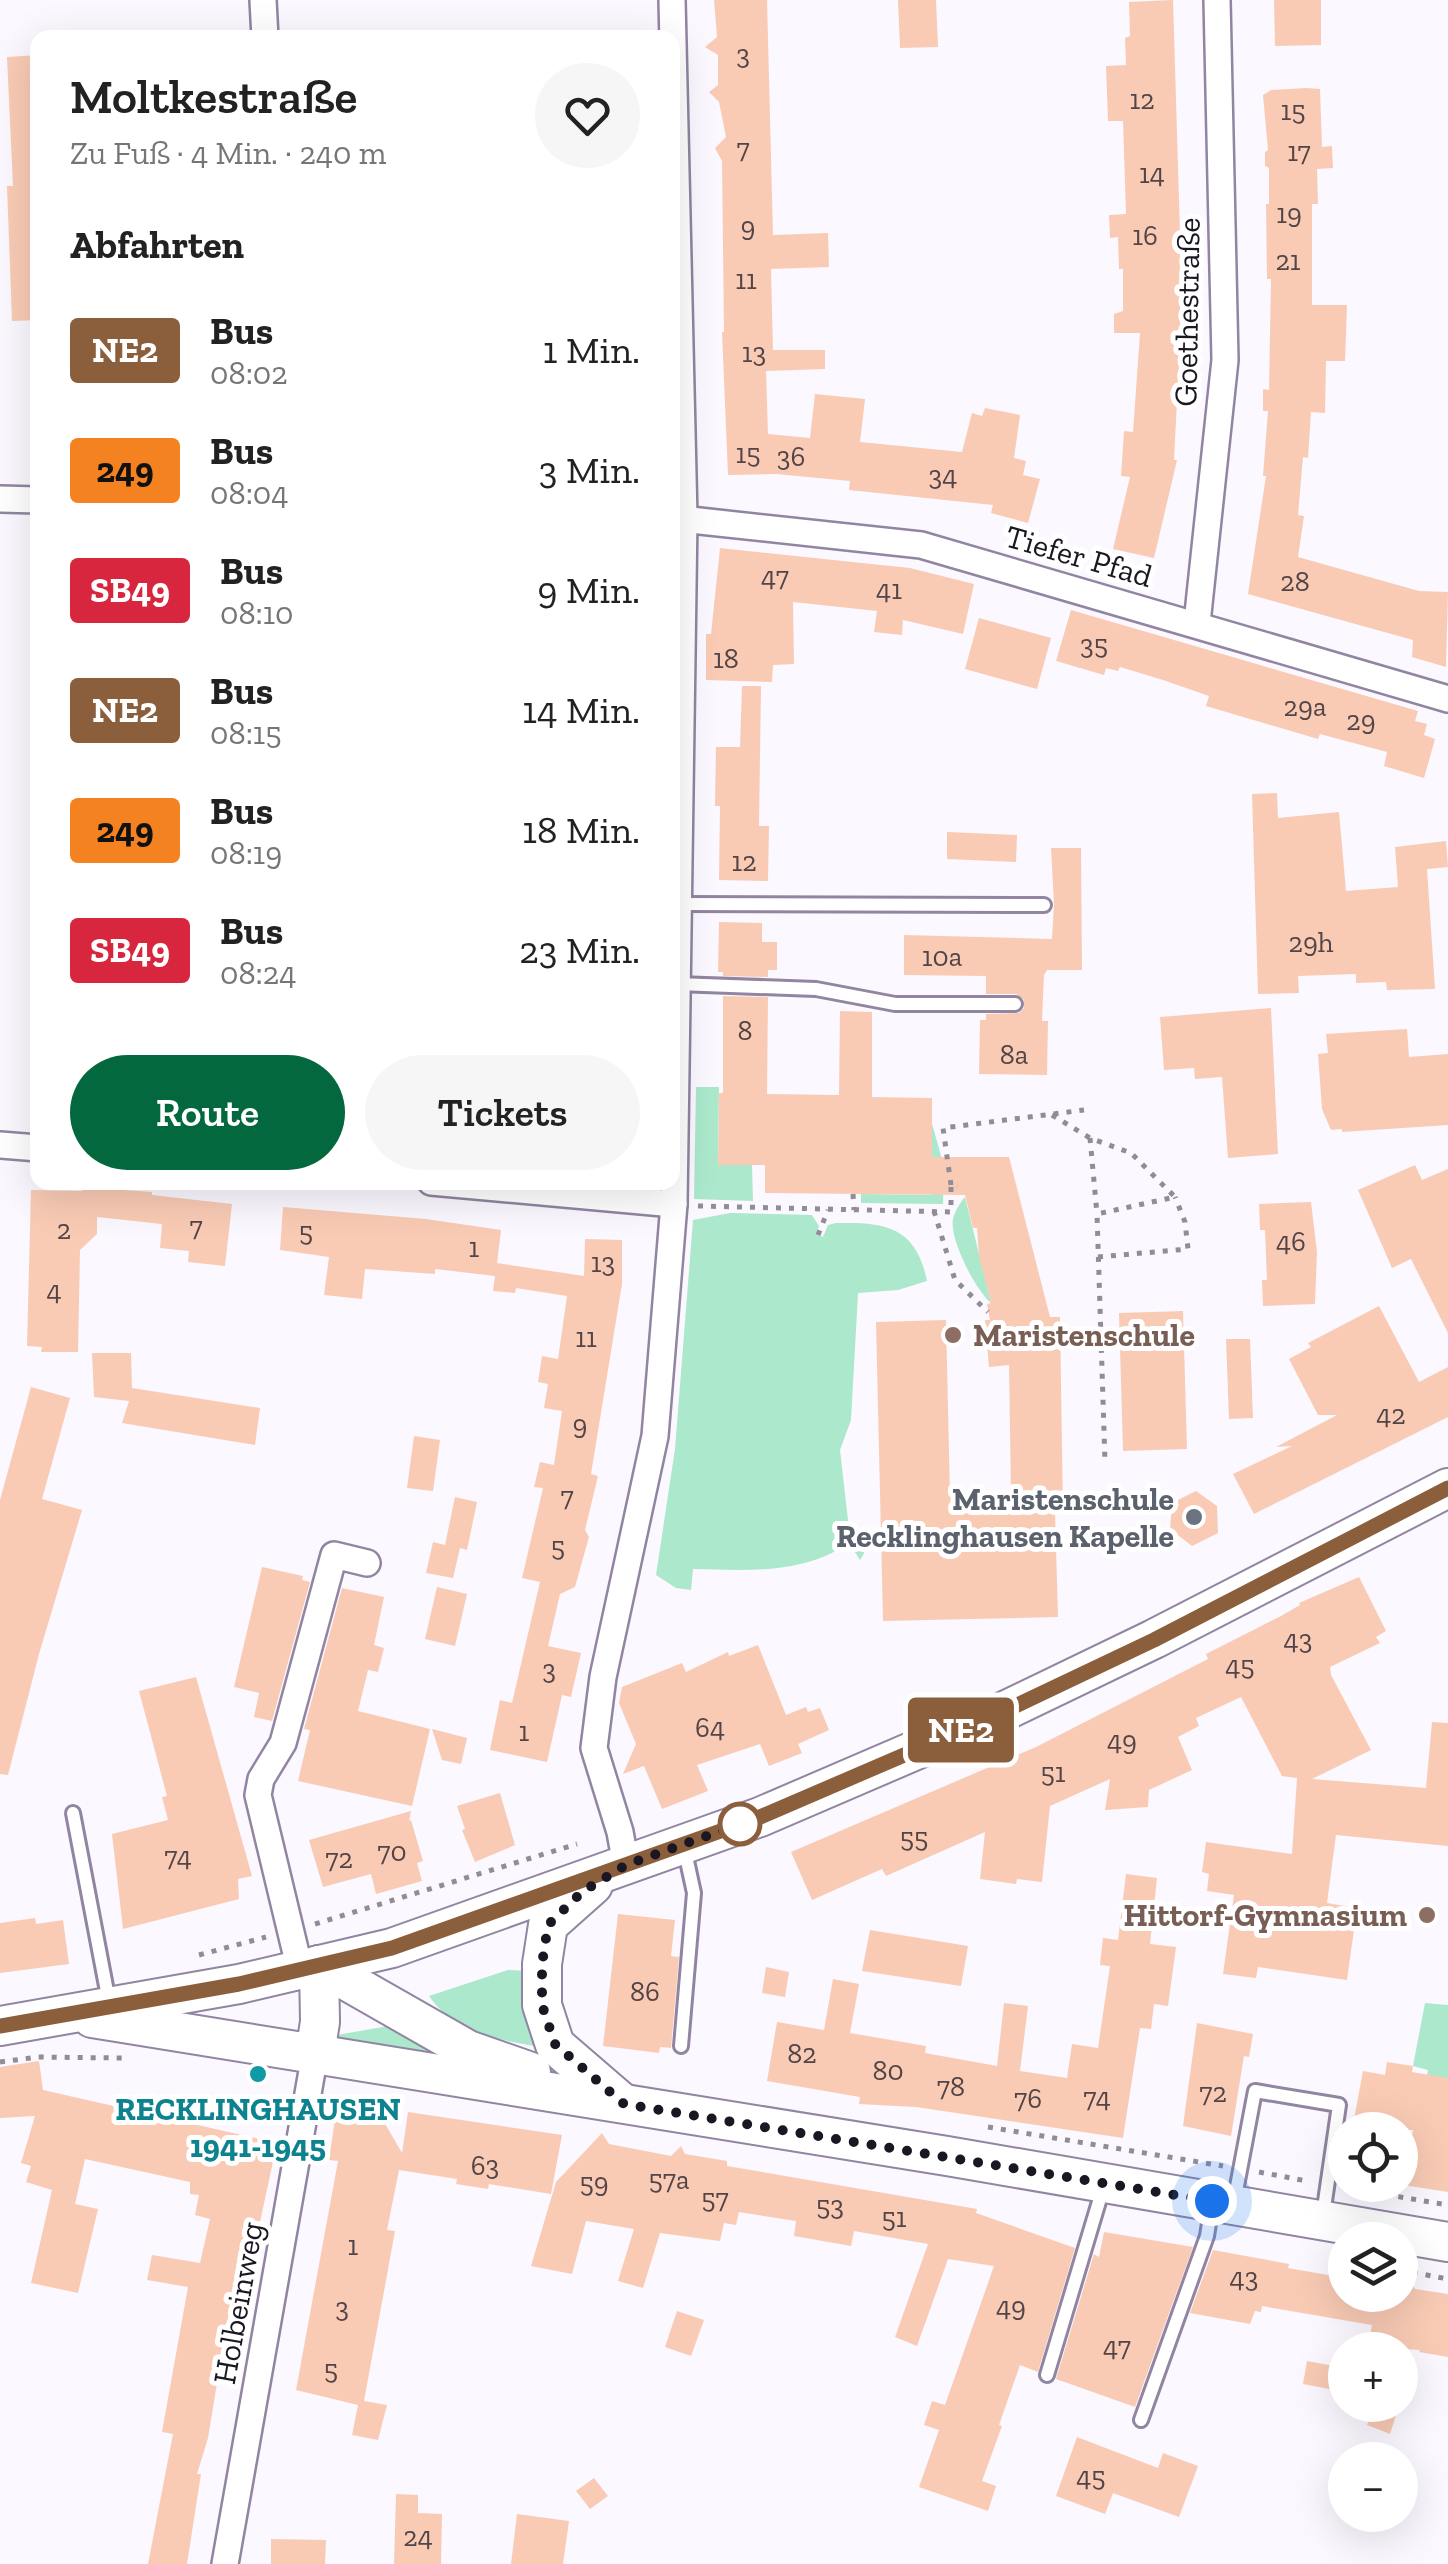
<!DOCTYPE html>
<html lang="de">
<meta charset="utf-8">
<style>
body{margin:0;font-family:"Zilla Slab",serif;background:#f6f6f6;color:#222;height:100vh;display:flex;flex-direction:column;font-size:38px;white-space:nowrap}
*{box-sizing:border-box;margin:0}
p{font-size:32px;color:#767676}
.icon{flex:none;width:55px;height:55px;fill:none;stroke:currentColor;stroke-width:2;stroke-linecap:round;stroke-linejoin:round}
.map{position:relative;flex:1;overflow:hidden}
.panel{position:absolute;left:30px;top:30px;width:650px;height:1160px;display:flex;flex-direction:column;background:#fff;border-radius:20px;box-shadow:0 10px 40px #0002}
.panel>*{flex:none}
.badge{padding:0 20px;border-radius:8px;font-size:35px;line-height:65px}
.tools{position:absolute;left:1328px;top:2112px;display:grid;gap:20px}
.tools a{display:grid;place-items:center;width:90px;height:90px;border-radius:50%;background:#fff;box-shadow:0 10px 40px #0002;font-size:50px}
.you{position:absolute;width:50px;height:50px;margin:-25px;border:8px solid #fff;border-radius:50%;background:#1a73e8;box-shadow:0 0 0 15px #1a73e833}
.map>.badge{position:absolute;translate:-50% -50%;box-shadow:0 0 0 5px #fff}
h2{padding:0 40px;font-size:38px;line-height:90px}
.round{display:grid;place-items:center;flex:none;width:105px;height:105px;border-radius:52px;background:#f6f6f6}
.head{display:flex;align-items:center;justify-content:space-between;height:170px;padding:0 40px}
h1{font-size:48px;font-weight:600;line-height:75px}
.action{display:flex;gap:20px;margin-top:auto;padding:20px 40px}
.action a{flex:1;height:115px;border-radius:60px;background:#04683e;color:#fff;font-size:40px;font-weight:600;line-height:115px;text-align:center}
.action a+a{background:#f6f6f6;color:#222}
ul{padding:0;list-style:none}
li{display:flex;align-items:center;gap:30px;height:120px;padding:0 40px}
li div{flex:1}
li b{display:block;font-size:38px}
li em{font-style:normal}
li .badge{min-width:110px;font-weight:700;text-align:center}
.map>svg:first-child{display:block}
.green{fill:#abe8cc}
.building{fill:#f9cbb5}
.lines{fill:none;stroke-linecap:round;stroke-linejoin:round}
.service-casing{stroke:#9185a2;stroke-width:18}
.minor-casing{stroke:#9185a2;stroke-width:30}
.secondary-casing{stroke:#9185a2;stroke-width:42}
.path{stroke:#918d96;stroke-width:5;stroke-dasharray:5 8;stroke-linecap:butt}
.service{stroke:#fff;stroke-width:12}
.minor{stroke:#fff;stroke-width:25}
.secondary{stroke:#fff;stroke-width:38}
.line-casing{stroke:#fff;stroke-width:22}
.line{stroke:#8b5e3c;stroke-width:15}
.walk{stroke:#1b1722;stroke-width:10;stroke-dasharray:0 18}
.education-dot{fill:#8d6e63;stroke:#fff;stroke-width:4}
.worship-dot{fill:#6b7280;stroke:#fff;stroke-width:4}
.stop-dot{fill:#fff;stroke:#8b5e3c;stroke-width:5}
.culture-dot{fill:#0f9aa8;stroke:#fff;stroke-width:4}
.labels{text-anchor:middle;stroke-width:10;stroke-linejoin:round;paint-order:stroke}
.number-label{font-size:28px;fill:#524447}
.street-label{font-size:32px;fill:#1b1722;stroke:#fff}
.education-label{font-size:32px;font-weight:bold;fill:#785e54;stroke:#fff;text-anchor:start}
.worship-label{font-size:32px;font-weight:bold;fill:#5b616d;stroke:#fff;text-anchor:end}
.culture-label{font-size:32px;font-weight:bold;fill:#0d838f;stroke:#fff}
</style>
<div class="map">
<svg width="1448" height="2564" viewBox="0 0 1448 2564">
<rect width="100%" height="100%" fill="#fbf8ff"/>
<g class="green">
<polygon points="696,1087 719,1087 718,1164 752,1165 753,1201 694,1199"/>
<polygon points="932,1124 944,1166 943,1204 861,1203 861,1194 931,1195"/>
<path d="M965,1197L991,1303C976,1291 949,1239 953,1219C955,1211 960,1203 965,1197Z"/>
<path d="M730,1213L812,1215L819,1226L816,1234L823,1237L828,1225L836,1223C885,1222 916,1226 927,1281L898,1290L858,1293L851,1420L840,1450L849,1529C866,1534 871,1545 860,1560L849,1543C802,1575 748,1570 693,1569L691,1590L676,1588L656,1575L675,1449L693,1220Z"/>
<path d="M508,1970L530,1971L541,2047C501,2041 452,2031 429,1996Z"/>
<polygon points="1425,2003 1448,2005 1448,2100 1424,2095 1428,2070 1413,2066"/>
<polygon points="394,2025 434,2056 338,2040 337,2035"/>
</g>
<g class="building">
<polygon points="714,0 767,0 773,235 828,233 829,267 771,269 773,350 825,350 825,369 766,371 768,434 810,438 815,394 865,399 860,442 962,452 972,413 982,416 985,408 1020,415 1014,458 1026,461 1023,475 1040,479 1028,523 991,513 993,505 849,490 850,481 776,474 728,475 722,332 724,332 722,161 715,148 726,137 719,102 709,92 718,85 718,55 705,47 717,37"/>
<polygon points="898,0 936,0 938,47 900,48"/>
<polygon points="1173,0 1180,233 1180,341 1174,460 1177,460 1154,558 1113,549 1130,477 1121,476 1124,431 1133,432 1140,333 1114,333 1114,314 1123,311 1123,269 1119,269 1118,237 1110,238 1109,215 1126,214 1123,121 1108,121 1106,66 1126,65 1125,38 1130,36 1129,2"/>
<polygon points="1274,0 1321,0 1321,45 1275,46"/>
<polygon points="38,55 38,320 12,321 7,186 13,186 7,57"/>
<polygon points="1307,88 1320,89 1322,147 1332,146 1333,168 1317,169 1318,204 1312,204 1312,305 1347,305 1345,361 1326,361 1325,413 1311,412 1308,458 1303,457 1298,515 1304,516 1298,557 1419,591 1448,592 1446,667 1412,657 1413,640 1248,594 1266,476 1263,476 1268,411 1263,411 1263,389 1269,390 1271,279 1267,279 1266,204 1269,204 1269,168 1265,166 1265,152 1268,150 1263,95 1271,90"/>
<polygon points="720,548 910,568 974,584 963,634 903,620 902,635 874,632 877,611 793,602 794,664 773,665 772,682 706,680 706,634 711,634"/>
<polygon points="1071,610 1418,711 1415,721 1427,724 1424,735 1435,739 1424,778 1384,766 1387,752 1320,734 1318,739 1206,706 1209,696 1163,680 1120,667 1118,671 1106,668 1104,675 1056,661"/>
<polygon points="979,618 1051,638 1037,689 965,669"/>
<polygon points="742,686 761,686 759,826 769,826 768,881 719,880 720,806 715,806 716,747 740,747"/>
<polygon points="1277,793 1278,818 1339,812 1346,891 1398,887 1395,847 1446,841 1448,867 1427,869 1435,989 1387,990 1386,982 1356,983 1356,974 1298,976 1299,993 1258,994 1252,794"/>
<polygon points="947,832 1017,835 1016,862 947,859"/>
<polygon points="1051,848 1081,848 1082,970 1047,970 1044,975 1042,1021 1048,1021 1047,1075 979,1074 980,1020 986,1020 986,1014 1019,1013 1024,1008 1024,1000 1016,994 986,994 986,976 904,975 904,935 1052,939 1054,904"/>
<polygon points="719,922 762,923 762,942 777,942 777,970 768,970 768,977 723,976 723,972 718,972"/>
<polygon points="723,996 768,997 767,1094 839,1095 840,1011 872,1012 872,1097 932,1098 932,1157 1009,1157 1050,1317 1060,1317 1063,1513 1055,1512 1058,1617 883,1621 876,1322 946,1320 950,1497 1011,1496 1009,1365 989,1367 985,1320 990,1320 987,1304 991,1303 979,1256 977,1228 973,1228 965,1195 765,1193 765,1165 718,1165 719,1093 723,1093"/>
<polygon points="1271,1008 1278,1154 1228,1158 1222,1077 1195,1079 1194,1068 1164,1070 1160,1017"/>
<polygon points="1407,1029 1409,1057 1448,1054 1448,1125 1342,1132 1342,1129 1331,1130 1322,1109 1318,1054 1328,1053 1326,1034"/>
<polygon points="1415,1165 1422,1180 1448,1169 1448,1333 1411,1259 1392,1268 1358,1190"/>
<polygon points="82,1187 152,1192 152,1195 232,1204 225,1266 188,1262 189,1251 160,1248 162,1224 97,1217 97,1234 80,1250 78,1352 41,1352 42,1347 27,1346 31,1190 82,1191"/>
<polygon points="1311,1202 1317,1252 1315,1304 1263,1306 1262,1280 1267,1280 1265,1230 1260,1230 1259,1204"/>
<polygon points="283,1207 426,1219 501,1230 497,1263 584,1276 585,1239 622,1240 622,1284 591,1474 598,1476 585,1530 589,1537 575,1587 560,1594 548,1646 581,1653 571,1697 562,1695 547,1762 490,1750 500,1700 512,1703 540,1582 522,1578 543,1488 534,1487 540,1462 554,1465 562,1411 544,1408 548,1384 538,1382 542,1356 558,1359 567,1296 516,1288 515,1293 493,1291 495,1276 435,1269 435,1274 365,1269 362,1299 324,1295 329,1257 280,1250"/>
<polygon points="1379,1306 1419,1382 1448,1367 1448,1417 1254,1514 1233,1474 1292,1446 1276,1447 1337,1415 1318,1415 1289,1359 1311,1347 1308,1343"/>
<polygon points="1183,1311 1187,1449 1123,1451 1119,1313"/>
<polygon points="1226,1339 1250,1339 1253,1418 1229,1419"/>
<polygon points="92,1353 131,1353 132,1388 260,1408 255,1445 122,1423 129,1401 94,1397"/>
<polygon points="31,1387 70,1398 42,1499 82,1510 39,1654 8,1775 0,1774 0,1500"/>
<polygon points="414,1436 440,1440 433,1491 407,1488"/>
<polygon points="1196,1491 1217,1506 1218,1533 1192,1546 1170,1529 1172,1503"/>
<polygon points="455,1497 477,1502 467,1550 460,1548 453,1578 426,1573 433,1542 445,1545"/>
<polygon points="262,1567 303,1576 302,1580 310,1582 272,1721 254,1717 259,1693 234,1687"/>
<polygon points="1359,1577 1386,1631 1376,1637 1380,1643 1330,1667 1331,1675 1371,1750 1312,1779 1426,1788 1432,1722 1448,1723 1448,1846 1336,1835 1327,1903 1357,1908 1347,1980 1258,1967 1256,1978 1223,1974 1234,1895 1207,1891 1209,1874 1202,1872 1206,1842 1292,1854 1297,1778 1282,1776 1241,1697 1196,1718 1199,1726 1178,1737 1192,1770 1149,1790 1148,1807 1105,1810 1110,1779 1050,1806 1042,1882 1017,1879 1016,1884 980,1879 985,1832 886,1876 882,1869 812,1900 791,1852 1036,1747 1208,1659 1206,1654 1281,1616 1300,1605 1299,1603"/>
<polygon points="437,1587 467,1594 455,1646 425,1639"/>
<polygon points="342,1588 384,1597 374,1645 384,1648 378,1672 368,1670 358,1711 430,1729 412,1806 298,1781 310,1730 304,1729"/>
<polygon points="758,1645 786,1715 806,1707 808,1712 820,1708 829,1730 798,1744 802,1753 769,1766 760,1744 697,1765 708,1791 662,1809 644,1766 623,1774 636,1744 619,1703 622,1687 682,1663 686,1672 728,1652 729,1656"/>
<polygon points="196,1677 252,1876 238,1879 239,1899 123,1929 112,1834 168,1820 162,1797 167,1796 139,1691"/>
<polygon points="432,1729 467,1738 461,1764 442,1760"/>
<polygon points="500,1793 515,1845 475,1862 462,1830 465,1829 457,1806"/>
<polygon points="411,1811 409,1821 411,1820 423,1861 417,1863 422,1881 376,1894 371,1874 323,1887 309,1840"/>
<polygon points="1126,1874 1157,1878 1150,1944 1176,1947 1168,2006 1154,2004 1151,2029 1140,2028 1123,2138 916,2107 859,2104 860,2097 767,2081 777,2022 824,2030 833,1979 859,1984 850,2033 926,2046 925,2053 997,2066 1004,2003 1028,2006 1020,2071 1067,2078 1072,2044 1098,2048 1110,1966 1100,1965 1103,1938 1118,1940"/>
<polygon points="618,1914 675,1920 671,1956 679,1957 671,2048 660,2047 659,2053 603,2046"/>
<polygon points="35,1918 36,1924 63,1920 69,1964 0,1973 0,1923"/>
<polygon points="870,1930 968,1946 961,1986 862,1971"/>
<polygon points="766,1967 789,1972 785,1997 762,1993"/>
<polygon points="1197,2023 1253,2034 1249,2057 1244,2056 1231,2136 1183,2126"/>
<polygon points="39,2061 43,2090 277,2143 260,2222 253,2221 246,2251 239,2250 208,2438 197,2474 201,2474 187,2564 148,2564 173,2434 162,2432 188,2287 147,2280 152,2255 200,2263 210,2219 195,2215 199,2195 190,2194 190,2182 85,2159 75,2204 98,2209 78,2293 31,2283 52,2190 26,2182 31,2166 21,2163 35,2116 0,2118 0,2067"/>
<polygon points="1387,2062 1413,2066 1412,2072 1448,2078 1448,2192 1403,2185 1413,2130 1352,2130 1363,2071 1385,2075"/>
<polygon points="337,2106 361,2110 367,2106 376,2108 402,2153 408,2112 562,2135 551,2194 489,2184 488,2189 456,2184 457,2179 399,2170 387,2230 395,2231 364,2401 387,2405 378,2440 352,2435 358,2405 296,2390 338,2161 329,2160"/>
<polygon points="602,2133 609,2144 671,2156 681,2146 685,2154 727,2161 727,2166 977,2209 976,2213 1075,2248 1038,2372 1020,2365 999,2425 1002,2426 982,2481 996,2486 988,2511 919,2487 939,2430 924,2425 932,2401 945,2405 994,2266 948,2259 917,2346 895,2337 928,2244 854,2231 851,2246 794,2236 796,2221 739,2212 736,2225 724,2223 720,2241 660,2233 643,2288 618,2281 634,2229 586,2221 572,2274 531,2266 556,2182"/>
<polygon points="1104,2232 1193,2247 1135,2407 1056,2379 1094,2254 1099,2257"/>
<polygon points="1213,2250 1289,2264 1288,2268 1345,2278 1345,2295 1400,2295 1400,2286 1409,2278 1415,2289 1448,2294 1448,2357 1419,2352 1420,2350 1368,2347 1372,2325 1262,2306 1261,2312 1255,2311 1250,2324 1190,2313"/>
<polygon points="677,2311 704,2320 691,2356 665,2347"/>
<polygon points="1307,2361 1345,2368 1345,2392 1303,2384"/>
<polygon points="1374,2405 1397,2412 1390,2434 1367,2425"/>
<polygon points="1077,2437 1158,2468 1163,2453 1198,2466 1179,2517 1113,2493 1105,2514 1056,2496"/>
<polygon points="594,2478 608,2496 590,2509 576,2491"/>
<polygon points="396,2494 418,2495 418,2513 442,2514 441,2564 394,2564"/>
<polygon points="517,2514 569,2521 563,2564 511,2564"/>
<polygon points="271,2539 326,2540 325,2564 271,2564"/>
</g>
<g class="lines">
<defs>
<g id="service">
<polyline points="678,904 1044,905"/>
<polyline points="677,984 816,989 895,1004 1015,1004"/>
<polyline points="73,1813 109,2002"/>
<polyline points="681,2046 694,1893 684,1847"/>
<polyline points="1234,2202 1255,2091 1339,2105 1323,2215"/>
<polyline points="1047,2375 1104,2185"/>
<polyline points="1141,2420 1207,2236 1212,2204"/>
</g>
<g id="minor">
<polyline points="263,0 265,38"/>
<polyline points="0,499 38,500"/>
<polyline points="672,518 921,545 1448,699"/>
<polyline points="1197,623 1225,360 1217,0"/>
<polyline points="0,1145 38,1148"/>
<polyline points="431,1182 674,1204"/>
<polyline points="626,1865 620,1832 594,1748 603,1677 655,1436 674,1204 684,518 672,0"/>
<polyline points="300,1970 258,1795 261,1779 283,1743 334,1555 367,1563"/>
<polyline points="225,2564 315,2054"/>
</g>
<g id="secondary">
<polyline points="593,1885 548,1925 542,1964 542,2005 555,2045 621,2102"/>
<polyline points="319,1965 468,2050 531,2072"/>
<polyline points="92,2018 947,2156 1448,2242"/>
<polyline points="0,2026 239,1984 392,1948 760,1817 988,1719 1154,1639 1448,1488"/>
<polyline points="315,2054 320,2022 319,1965"/>
</g>
</defs>
<use href="#service" class="service-casing"/>
<use href="#minor" class="minor-casing"/>
<use href="#secondary" class="secondary-casing"/>
<g class="path">
<polyline points="1052,1115 1090,1138 1131,1153 1175,1197 1097,1214 1105,1462"/>
<polyline points="1090,1138 1097,1214"/>
<polyline points="951,1185 943,1128 1084,1110"/>
<polyline points="853,1194 854,1210"/>
<polyline points="698,1206 951,1212 951,1185 957,1186"/>
<polyline points="934,1211 955,1280 988,1312"/>
<polyline points="818,1235 828,1210"/>
<polyline points="1098,1257 1188,1249 1185,1222 1175,1197"/>
<polyline points="315,1924 577,1844"/>
<polyline points="199,1955 266,1937"/>
<polyline points="0,2062 38,2057 122,2058"/>
<polyline points="988,2127 1223,2166"/>
<polyline points="1259,2172 1307,2181"/>
<polyline points="1347,2188 1448,2205"/>
<polyline points="1400,2270 1448,2279"/>
</g>
<use href="#service" class="service"/>
<use href="#minor" class="minor"/>
<use href="#secondary" class="secondary"/>
</g>
<g class="lines">
<defs>
<polyline id="line" points="0,2026 239,1984 392,1948 760,1817 988,1719 1154,1640 1448,1488"/>
</defs>
<use href="#line" class="line-casing"/>
<use href="#line" class="line"/>
<polyline class="walk" points="740,1824 626,1865 582,1892 548,1925 542,1964 542,2005 555,2044 624,2104 1212,2201"/>
</g>
<g class="education-dot">
<circle cx="953" cy="1335" r="10"/>
<circle cx="1427" cy="1915" r="10"/>
</g>
<circle class="worship-dot" cx="1194" cy="1517" r="10"/>
<circle class="stop-dot" cx="740" cy="1824" r="20"/>
<circle class="culture-dot" cx="258" cy="2074" r="10"/>
<g class="labels">
<g class="number-label">
<text x="743" y="64">3</text>
<text x="1142" y="109">12</text>
<text x="1293" y="120">15</text>
<text x="743" y="158">7</text>
<text x="1299" y="161">17</text>
<text x="1152" y="183">14</text>
<text x="1289" y="223">19</text>
<text x="748" y="236">9</text>
<text x="1145" y="245">16</text>
<text x="1288" y="270">21</text>
<text x="746" y="289">11</text>
<text x="754" y="362">13</text>
<text x="748" y="463">15</text>
<text x="791" y="466">36</text>
<text x="943" y="485">34</text>
<text x="775" y="586">47</text>
<text x="1295" y="591">28</text>
<text x="889" y="599">41</text>
<text x="1094" y="654">35</text>
<text x="726" y="668">18</text>
<text x="1305" y="716">29a</text>
<text x="1361" y="730">29</text>
<text x="744" y="871">12</text>
<text x="1311" y="952">29h</text>
<text x="942" y="966">10a</text>
<text x="745" y="1040">8</text>
<text x="1014" y="1064">8a</text>
<text x="196" y="1236">7</text>
<text x="64" y="1239">2</text>
<text x="306" y="1241">5</text>
<text x="1291" y="1251">46</text>
<text x="474" y="1257">1</text>
<text x="603" y="1272">13</text>
<text x="54" y="1300">4</text>
<text x="586" y="1347">11</text>
<text x="1391" y="1424">42</text>
<text x="580" y="1434">9</text>
<text x="567" y="1506">7</text>
<text x="558" y="1556">5</text>
<text x="1298" y="1649">43</text>
<text x="1240" y="1675">45</text>
<text x="549" y="1679">3</text>
<text x="710" y="1737">64</text>
<text x="524" y="1741">1</text>
<text x="1122" y="1750">49</text>
<text x="1053" y="1782">51</text>
<text x="914" y="1847">55</text>
<text x="392" y="1861">70</text>
<text x="178" y="1866">74</text>
<text x="339" y="1868">72</text>
<text x="645" y="2001">86</text>
<text x="802" y="2063">82</text>
<text x="888" y="2080">80</text>
<text x="951" y="2096">78</text>
<text x="1213" y="2102">72</text>
<text x="1097" y="2107">74</text>
<text x="1028" y="2108">76</text>
<text x="485" y="2175">63</text>
<text x="669" y="2189">57a</text>
<text x="594" y="2192">59</text>
<text x="715" y="2208">57</text>
<text x="830" y="2215">53</text>
<text x="894" y="2227">51</text>
<text x="353" y="2255">1</text>
<text x="1244" y="2287">43</text>
<text x="1011" y="2316">49</text>
<text x="342" y="2317">3</text>
<text x="1117" y="2356">47</text>
<text x="331" y="2379">5</text>
<text x="1091" y="2486">45</text>
<text x="418" y="2546">24</text>
</g>
<g class="street-label">
<text transform="translate(1187 312) rotate(-89)" y="11">Goethestraße</text>
<text transform="translate(1079 556) rotate(16)" y="11">Tiefer Pfad</text>
<text transform="translate(238 2303) rotate(-80)" y="11">Holbeinweg</text>
</g>
<g class="education-label">
<text x="973" y="1346">Maristenschule</text>
<text x="1407" y="1926" text-anchor="end">Hittorf-Gymnasium</text>
</g>
<g class="worship-label">
<text x="1174" y="1510">Maristenschule<tspan x="1174" dy="37">Recklinghausen Kapelle</tspan></text>
</g>
<g class="culture-label">
<text x="258" y="2120">RECKLINGHAUSEN<tspan x="258" dy="37">1941-1945</tspan></text>
</g>
</g>
</svg>
<div class="tools">
<a><svg class="icon" aria-label="locate" viewBox="0 0 24 24"><circle cx="12" cy="12" r="6"/><path d="M12 2v4M12 18v4M2 12h4M18 12h4"/></svg></a>
<a><svg class="icon" aria-label="layers" viewBox="0 0 24 24"><path d="M12 4l9 5-9 5-9-5zM3 14l9 5 9-5"/></svg></a>
<a>+</a>
<a>−</a>
</div>
<div class="you" style="left:1212px;top:2201px"></div>
<b class="badge" style="left:961px;top:1730px;background:#8b5e3c;color:#fff">NE2</b>
<section class="panel">
<div class="head"><div><h1>Moltkestraße</h1><p>Zu Fuß · 4 Min. · 240 m</p></div><a class="round"><svg class="icon" aria-label="heart" viewBox="0 0 24 24"><path d="M12 20l-8-8c-3-5 5-10 8-4 3-6 11-1 8 4z"/></svg></a></div>
<h2>Abfahrten</h2>
<ul>
<li><span class="badge" style="background:#8b5e3c;color:#fff">NE2</span><div><b>Bus</b><p>08:02</p></div><em>1 Min.</em></li>
<li><span class="badge" style="background:#f58220;color:#111">249</span><div><b>Bus</b><p>08:04</p></div><em>3 Min.</em></li>
<li><span class="badge" style="background:#d7263d;color:#fff">SB49</span><div><b>Bus</b><p>08:10</p></div><em>9 Min.</em></li>
<li><span class="badge" style="background:#8b5e3c;color:#fff">NE2</span><div><b>Bus</b><p>08:15</p></div><em>14 Min.</em></li>
<li><span class="badge" style="background:#f58220;color:#111">249</span><div><b>Bus</b><p>08:19</p></div><em>18 Min.</em></li>
<li><span class="badge" style="background:#d7263d;color:#fff">SB49</span><div><b>Bus</b><p>08:24</p></div><em>23 Min.</em></li>
</ul>
<div class="action"><a>Route</a><a>Tickets</a></div>
</section>
</div>
